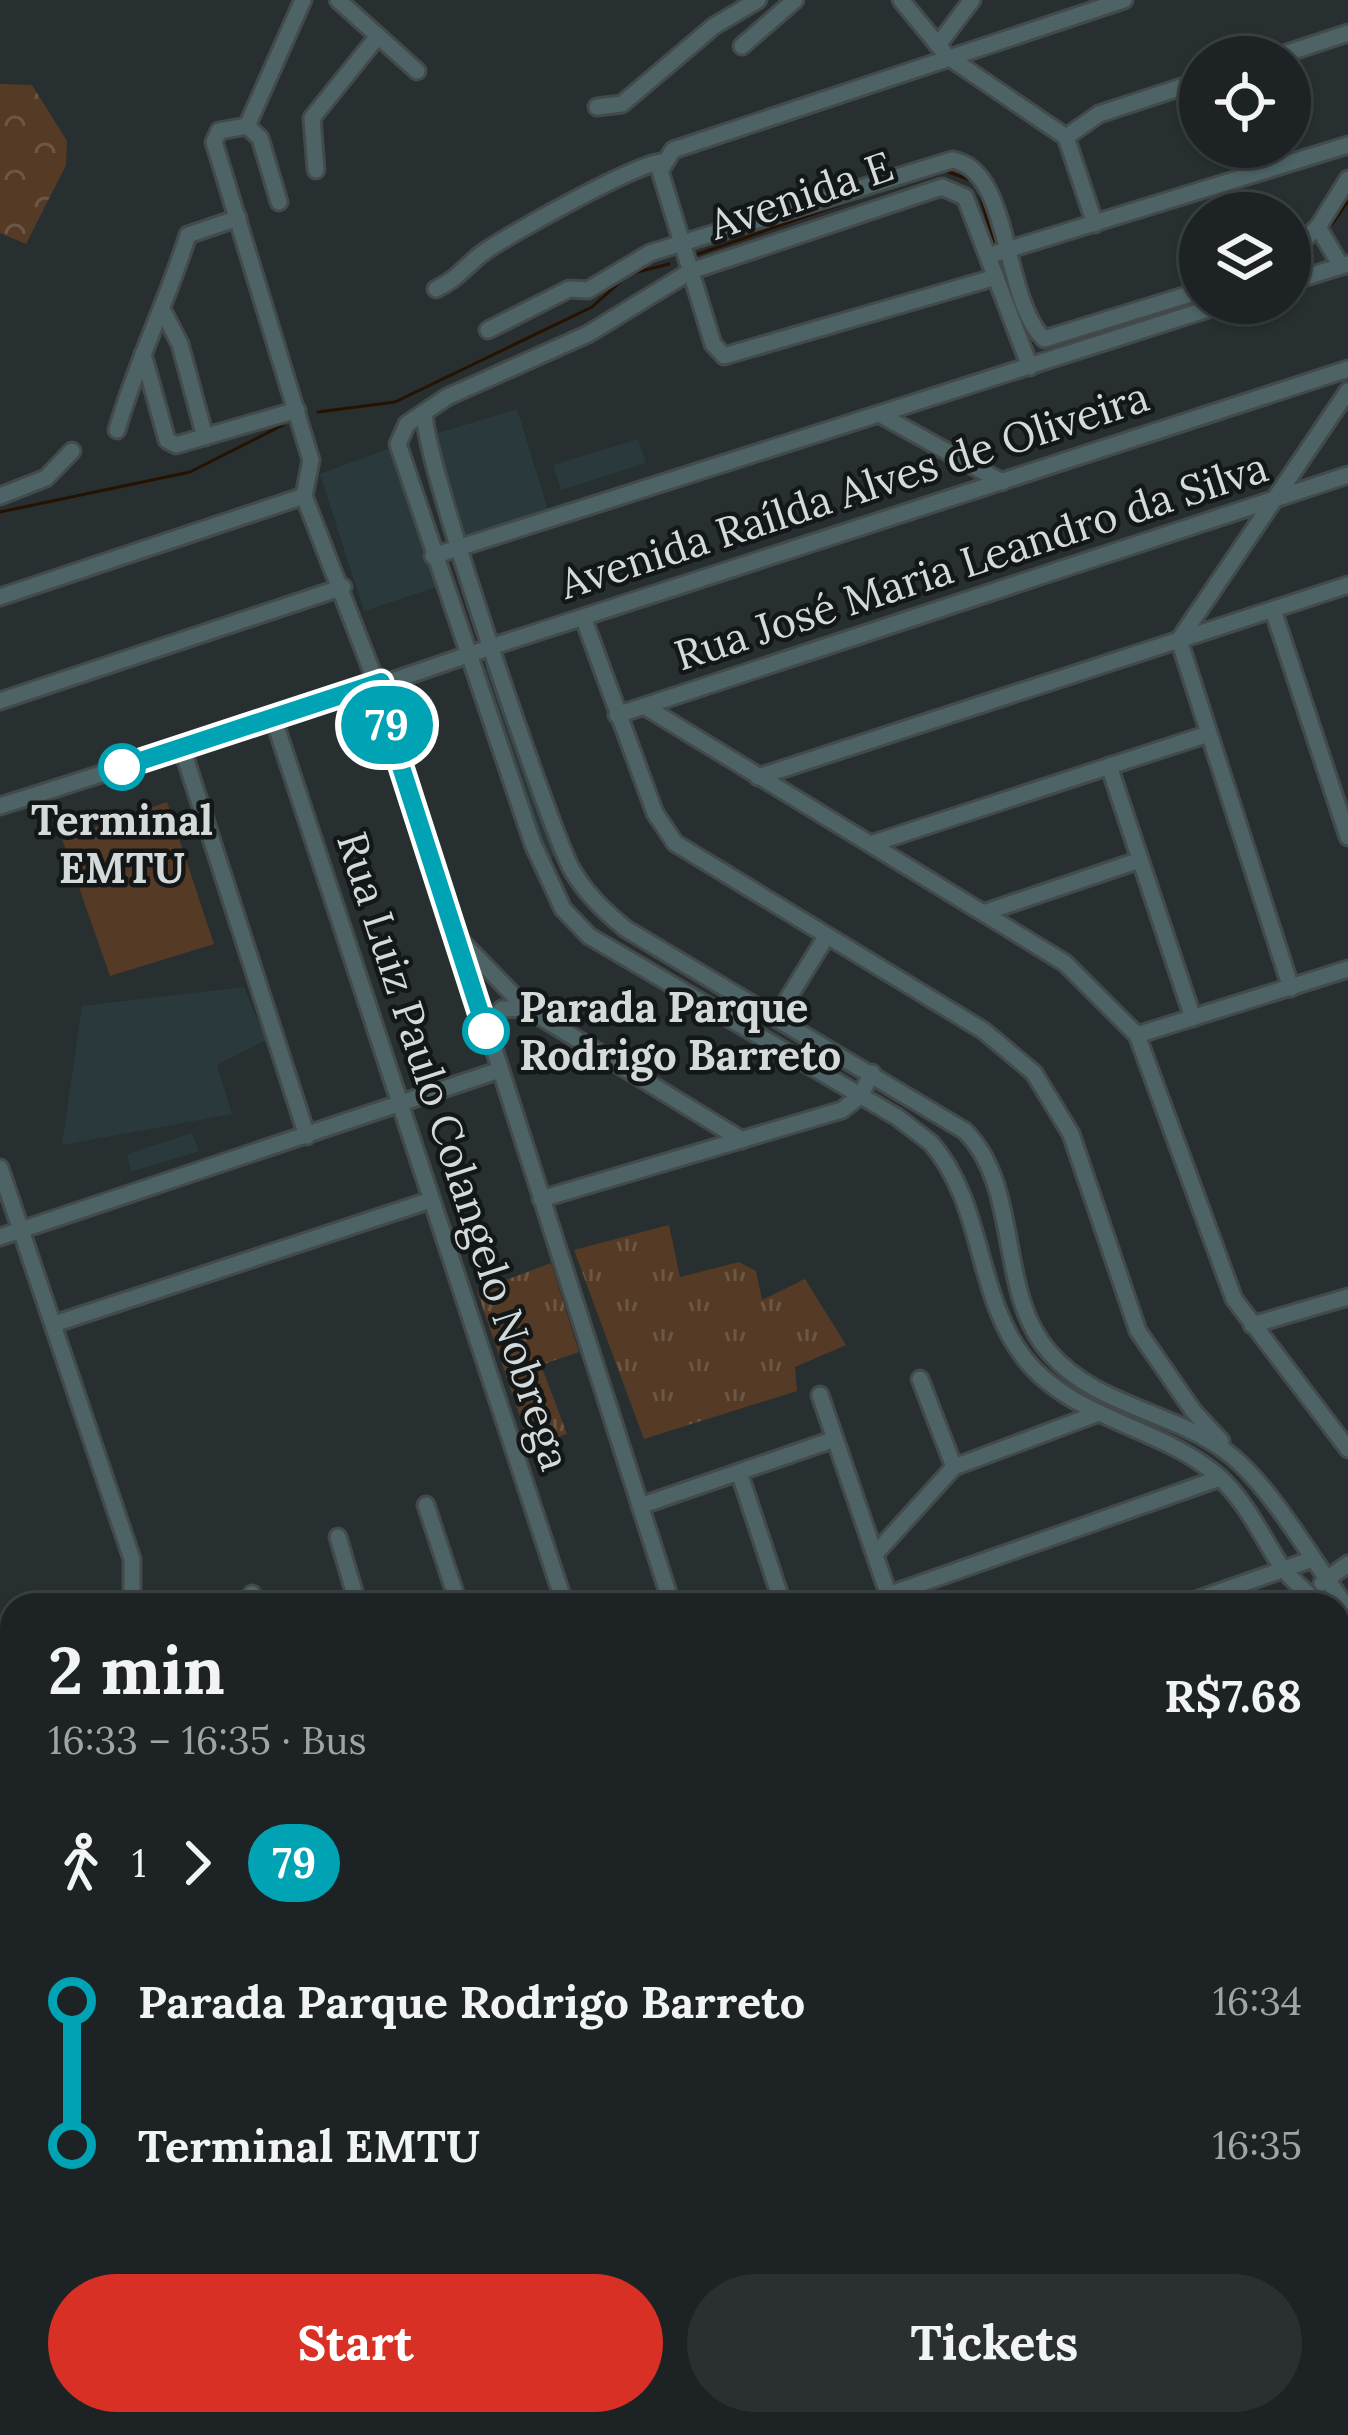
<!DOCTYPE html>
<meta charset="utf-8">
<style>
body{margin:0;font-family:Lora,serif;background:#2a2f31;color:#f1f3f6;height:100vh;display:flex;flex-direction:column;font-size:45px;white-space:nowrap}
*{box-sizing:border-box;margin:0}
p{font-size:39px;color:#a0a4a6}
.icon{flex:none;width:66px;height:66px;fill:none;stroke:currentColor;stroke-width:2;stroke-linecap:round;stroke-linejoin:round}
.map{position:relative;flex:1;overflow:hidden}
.sheet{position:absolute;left:0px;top:1593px;width:1350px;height:843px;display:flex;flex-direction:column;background:#1d2324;border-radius:36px 36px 0 0;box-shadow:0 3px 9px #0004,0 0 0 3px #3b4041}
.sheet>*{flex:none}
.badge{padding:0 24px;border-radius:39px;font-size:42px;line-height:78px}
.buttons{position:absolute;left:1179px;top:36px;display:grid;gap:24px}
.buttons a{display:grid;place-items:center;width:132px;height:132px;border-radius:50%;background:#1d2324;box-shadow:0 3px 9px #0004,0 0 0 3px #3b4041;font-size:60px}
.map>.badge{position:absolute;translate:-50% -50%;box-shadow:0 0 0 6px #fff}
.legs{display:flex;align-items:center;gap:18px;height:132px;padding:0 48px;font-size:39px}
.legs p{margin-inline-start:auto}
.head{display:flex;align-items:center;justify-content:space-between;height:204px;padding:0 48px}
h1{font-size:66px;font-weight:800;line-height:90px}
.action{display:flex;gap:24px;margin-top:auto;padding:24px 48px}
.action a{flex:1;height:138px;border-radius:72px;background:#d93025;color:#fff;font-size:48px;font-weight:800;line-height:138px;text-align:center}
.action a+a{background:#2a2f31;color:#f1f3f6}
ul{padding:0 48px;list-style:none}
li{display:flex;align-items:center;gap:42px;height:144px;font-size:45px}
li i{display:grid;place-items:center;width:18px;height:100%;margin:0 15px;background:currentColor}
li i::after{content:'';width:30px;height:30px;margin:-15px;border:9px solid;border-radius:50%;background:#1d2324}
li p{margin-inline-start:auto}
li:first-child i{background:linear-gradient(#0000 50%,currentColor 0)}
li:last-child i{background:linear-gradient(currentColor 50%,#0000 0)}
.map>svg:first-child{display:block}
.built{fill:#2a3a3c}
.industrial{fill:url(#industrial-grid)}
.grass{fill:url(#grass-tufts)}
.forest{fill:url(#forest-crowns)}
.pitch{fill:#553b25}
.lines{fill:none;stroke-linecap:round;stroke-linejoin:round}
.stream{stroke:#271201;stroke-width:3}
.minor-casing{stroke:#434a4b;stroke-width:21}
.minor{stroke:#4d6365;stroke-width:15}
.line-1-casing{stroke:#fff;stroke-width:27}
.line-1{stroke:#00a3b4;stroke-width:18}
.stop-1-dot{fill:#fff;stroke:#00a3b4;stroke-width:6}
.labels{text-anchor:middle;stroke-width:9;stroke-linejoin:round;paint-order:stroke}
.street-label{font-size:42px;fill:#d4d9da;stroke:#131717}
.stop-label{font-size:42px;font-weight:bold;fill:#d4d9da;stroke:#131717}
</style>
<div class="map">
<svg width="1348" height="2435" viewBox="0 0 1348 2435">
<defs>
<pattern id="industrial-grid" width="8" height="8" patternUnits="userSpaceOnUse" patternTransform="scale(3)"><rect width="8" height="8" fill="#2a3a3c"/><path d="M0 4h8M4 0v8" fill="none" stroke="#485658"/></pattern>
<pattern id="grass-tufts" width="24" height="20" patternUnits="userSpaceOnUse" patternTransform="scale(3)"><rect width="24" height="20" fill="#553b25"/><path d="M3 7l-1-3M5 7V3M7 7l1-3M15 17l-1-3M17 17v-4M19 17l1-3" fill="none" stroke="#6d5744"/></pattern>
<pattern id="forest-crowns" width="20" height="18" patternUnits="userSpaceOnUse" patternTransform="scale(3)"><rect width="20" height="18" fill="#553b25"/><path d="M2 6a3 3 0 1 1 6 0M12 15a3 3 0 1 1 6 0" fill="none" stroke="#6d5744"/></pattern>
</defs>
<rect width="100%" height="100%" fill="#272f30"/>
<g class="built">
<polygon points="517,409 548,510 466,535 435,434"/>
<polygon points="638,439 646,463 561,490 553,465"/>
<polygon points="393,447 437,587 364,611 320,474"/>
<polygon points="489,667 559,853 546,862 476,672"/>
<polygon points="244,987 266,1040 217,1065 232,1114 62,1145 82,1006"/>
<polygon points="192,1133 199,1151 131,1172 127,1154"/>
</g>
<polygon class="industrial" points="701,2424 844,2424 852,2435 698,2435"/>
<g class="grass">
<polygon points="669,1225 680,1277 739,1262 756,1271 762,1300 805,1279 846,1345 795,1367 797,1391 644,1439 574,1250"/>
<polygon points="551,1263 579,1352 541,1365 567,1434 530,1446 477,1291"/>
</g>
<g class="forest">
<polygon points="0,84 32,85 67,141 66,165 26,244 0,233"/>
<polygon points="1338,2065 1348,2071 1348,2435 1194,2435 1190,2424 1338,2424"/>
</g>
<polygon class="pitch" points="167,802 214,944 110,976 62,839"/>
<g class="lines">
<g class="stream">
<polyline points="943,170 973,181"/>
<polyline points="978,189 995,245"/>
<polyline points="1332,224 1348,201"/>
<polyline points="698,254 911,180"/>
<polyline points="1290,263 1307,254"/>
<polyline points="1025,325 1031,341 1044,347 1073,338"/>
<polyline points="318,412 395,402 592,307 629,274 669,264"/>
<polyline points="0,512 190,472 283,425"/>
</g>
<defs>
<g id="minor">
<polyline points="338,0 417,71"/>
<polyline points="901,0 938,45"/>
<polyline points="972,0 938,45 947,56 1066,137 1095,224"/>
<polyline points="742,46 795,0"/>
<polyline points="1275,57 1348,33"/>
<polyline points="597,107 622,104 714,26 758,0"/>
<polyline points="247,126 219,131 214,142 311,460 304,496 376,682"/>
<polyline points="1066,137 1099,114 1200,81"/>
<polyline points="316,170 312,118 378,36"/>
<polyline points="279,202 260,138 247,126 303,0"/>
<polyline points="1318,227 1341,266"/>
<polyline points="1290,252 1318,227 1348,179"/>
<polyline points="997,253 1348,145"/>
<polyline points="996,277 724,356 713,344 660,171 673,150 1124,0"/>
<polyline points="1290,282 1348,264"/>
<path d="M436,289C456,280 464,268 480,255C500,239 644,159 662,162"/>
<polyline points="164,313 180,344 205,437"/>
<path d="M488,330L569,289L588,290L650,253L952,160C1012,169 1002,299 1044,339L1200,291"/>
<polyline points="143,354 167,440 176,445 297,410"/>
<path d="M1030,367L965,197L942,187L691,271L588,334L447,397L407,424L398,444L533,844L563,909L589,936L897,1117L931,1143C985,1205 975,1296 1025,1359C1072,1419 1162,1427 1218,1476C1246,1501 1261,1535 1281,1566C1291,1580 1307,1592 1319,1605"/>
<path d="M425,413C418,443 548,824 571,868C585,893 604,911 626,929L965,1131C1022,1189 996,1291 1049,1352C1094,1405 1170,1411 1224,1450C1270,1483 1313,1562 1348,1609"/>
<polyline points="881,415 1002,482"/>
<path d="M117,430C136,363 167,302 188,235L238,218"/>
<polyline points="0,496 46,478 72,451"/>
<polyline points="433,556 1227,303"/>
<polyline points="0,597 304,496"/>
<polyline points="1273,610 1348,837"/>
<polyline points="583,617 655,813 675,843 984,1031 1034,1073 1071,1134 1138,1331 1194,1412 1221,1441"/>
<polyline points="383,684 376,682 373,690 380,693 383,684 494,646 1348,369"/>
<polyline points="380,693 672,1605"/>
<polyline points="0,701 343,587"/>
<polyline points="644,706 1065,963 1137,1035 1234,1299 1348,1449"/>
<polyline points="617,715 1348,475"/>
<polyline points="274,720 565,1605"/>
<polyline points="182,748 307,1136"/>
<polyline points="1109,766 1193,1018"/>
<polyline points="758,777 1348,585"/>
<polyline points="0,806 373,688"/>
<polyline points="874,843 1208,734"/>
<polyline points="986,912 1140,860"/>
<polyline points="458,938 526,1008 742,1140"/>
<polyline points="1291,988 1179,640 1348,391"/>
<polyline points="776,1018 826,937"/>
<polyline points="486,1031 502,1009 525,1008"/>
<polyline points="1137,1035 1348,969"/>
<polyline points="0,1168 132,1559 132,1605"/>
<polyline points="541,1199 842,1110 860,1096 872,1073"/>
<polyline points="0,1237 497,1071"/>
<polyline points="54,1324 431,1200"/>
<polyline points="1252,1325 1348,1297"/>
<polyline points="920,1379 954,1467"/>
<polyline points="820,1395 892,1605"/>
<polyline points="739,1472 783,1605"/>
<polyline points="426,1505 459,1605"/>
<polyline points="640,1506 835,1439"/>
<polyline points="338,1537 358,1605"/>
<polyline points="876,1553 954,1467 1099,1413"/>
<polyline points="1322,1583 1348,1564"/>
<polyline points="252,1594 254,1605"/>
<polyline points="888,1595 1220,1478"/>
<polyline points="1182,1605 1310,1560"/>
<polyline points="1338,1626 1348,1640"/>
<polyline points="1338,1808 1348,1821"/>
<polyline points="0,1826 12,1818"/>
<polyline points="0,1954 12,1946"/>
<polyline points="1338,1969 1348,1982"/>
<polyline points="0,2062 12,2063"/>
<polyline points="0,2118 12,2121"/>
<polyline points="0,2414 12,2354"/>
<polyline points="205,2424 210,2435"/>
<polyline points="323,2424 330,2435"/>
<polyline points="440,2424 446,2435"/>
<polyline points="562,2424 569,2435"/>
<polyline points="921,2424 940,2435"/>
<polyline points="1171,2424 1175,2435"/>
<polyline points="105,2435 107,2424"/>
<polyline points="310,2435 313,2424"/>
<polyline points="872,2435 874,2424"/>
<polyline points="1034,2435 1046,2424"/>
</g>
</defs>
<use href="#minor" class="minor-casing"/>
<use href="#minor" class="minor"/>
</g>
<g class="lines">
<defs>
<polyline id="line-1" points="122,767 381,682 385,717 486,1031"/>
</defs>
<use href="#line-1" class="line-1-casing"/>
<use href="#line-1" class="line-1"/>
</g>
<g class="stop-1-dot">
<circle cx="122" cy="767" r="21"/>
<circle cx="486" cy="1031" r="21"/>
</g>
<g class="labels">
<g class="street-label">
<text transform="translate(801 195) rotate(-19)" y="15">Avenida E</text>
<text transform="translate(854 490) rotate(-18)" y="15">Avenida Raílda Alves de Oliveira</text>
<text transform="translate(971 561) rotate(-18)" y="15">Rua José Maria Leandro da Silva</text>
<text transform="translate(454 1151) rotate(72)" y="15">Rua Luiz Paulo Colangelo Nobrega</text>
</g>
<g class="stop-label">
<text x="122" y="835">Terminal<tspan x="122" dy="48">EMTU</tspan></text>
<text x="519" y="1022" text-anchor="start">Parada Parque<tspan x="519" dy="48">Rodrigo Barreto</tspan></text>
</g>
</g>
</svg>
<div class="buttons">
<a><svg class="icon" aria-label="locate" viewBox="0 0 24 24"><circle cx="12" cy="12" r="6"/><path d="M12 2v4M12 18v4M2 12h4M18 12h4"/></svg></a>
<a><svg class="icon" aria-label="layers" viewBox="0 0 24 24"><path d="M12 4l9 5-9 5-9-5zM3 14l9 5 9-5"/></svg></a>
</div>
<b class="badge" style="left:387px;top:725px;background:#00a3b4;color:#fff">79</b>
<section class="sheet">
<div class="head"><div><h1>2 min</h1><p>16:33 – 16:35 · Bus</p></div><b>R$7.68</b></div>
<div class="legs"><svg class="icon" aria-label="walk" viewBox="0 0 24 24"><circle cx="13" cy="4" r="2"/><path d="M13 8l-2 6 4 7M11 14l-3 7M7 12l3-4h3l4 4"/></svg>1<svg class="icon" aria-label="forward" viewBox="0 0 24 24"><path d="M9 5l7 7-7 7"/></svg><b class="badge" style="background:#00a3b4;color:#fff">79</b></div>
<ul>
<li><i style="color:#00a3b4"></i><b>Parada Parque Rodrigo Barreto</b><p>16:34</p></li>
<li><i style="color:#00a3b4"></i><b>Terminal EMTU</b><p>16:35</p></li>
</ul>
<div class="action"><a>Start</a><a>Tickets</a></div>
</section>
</div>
